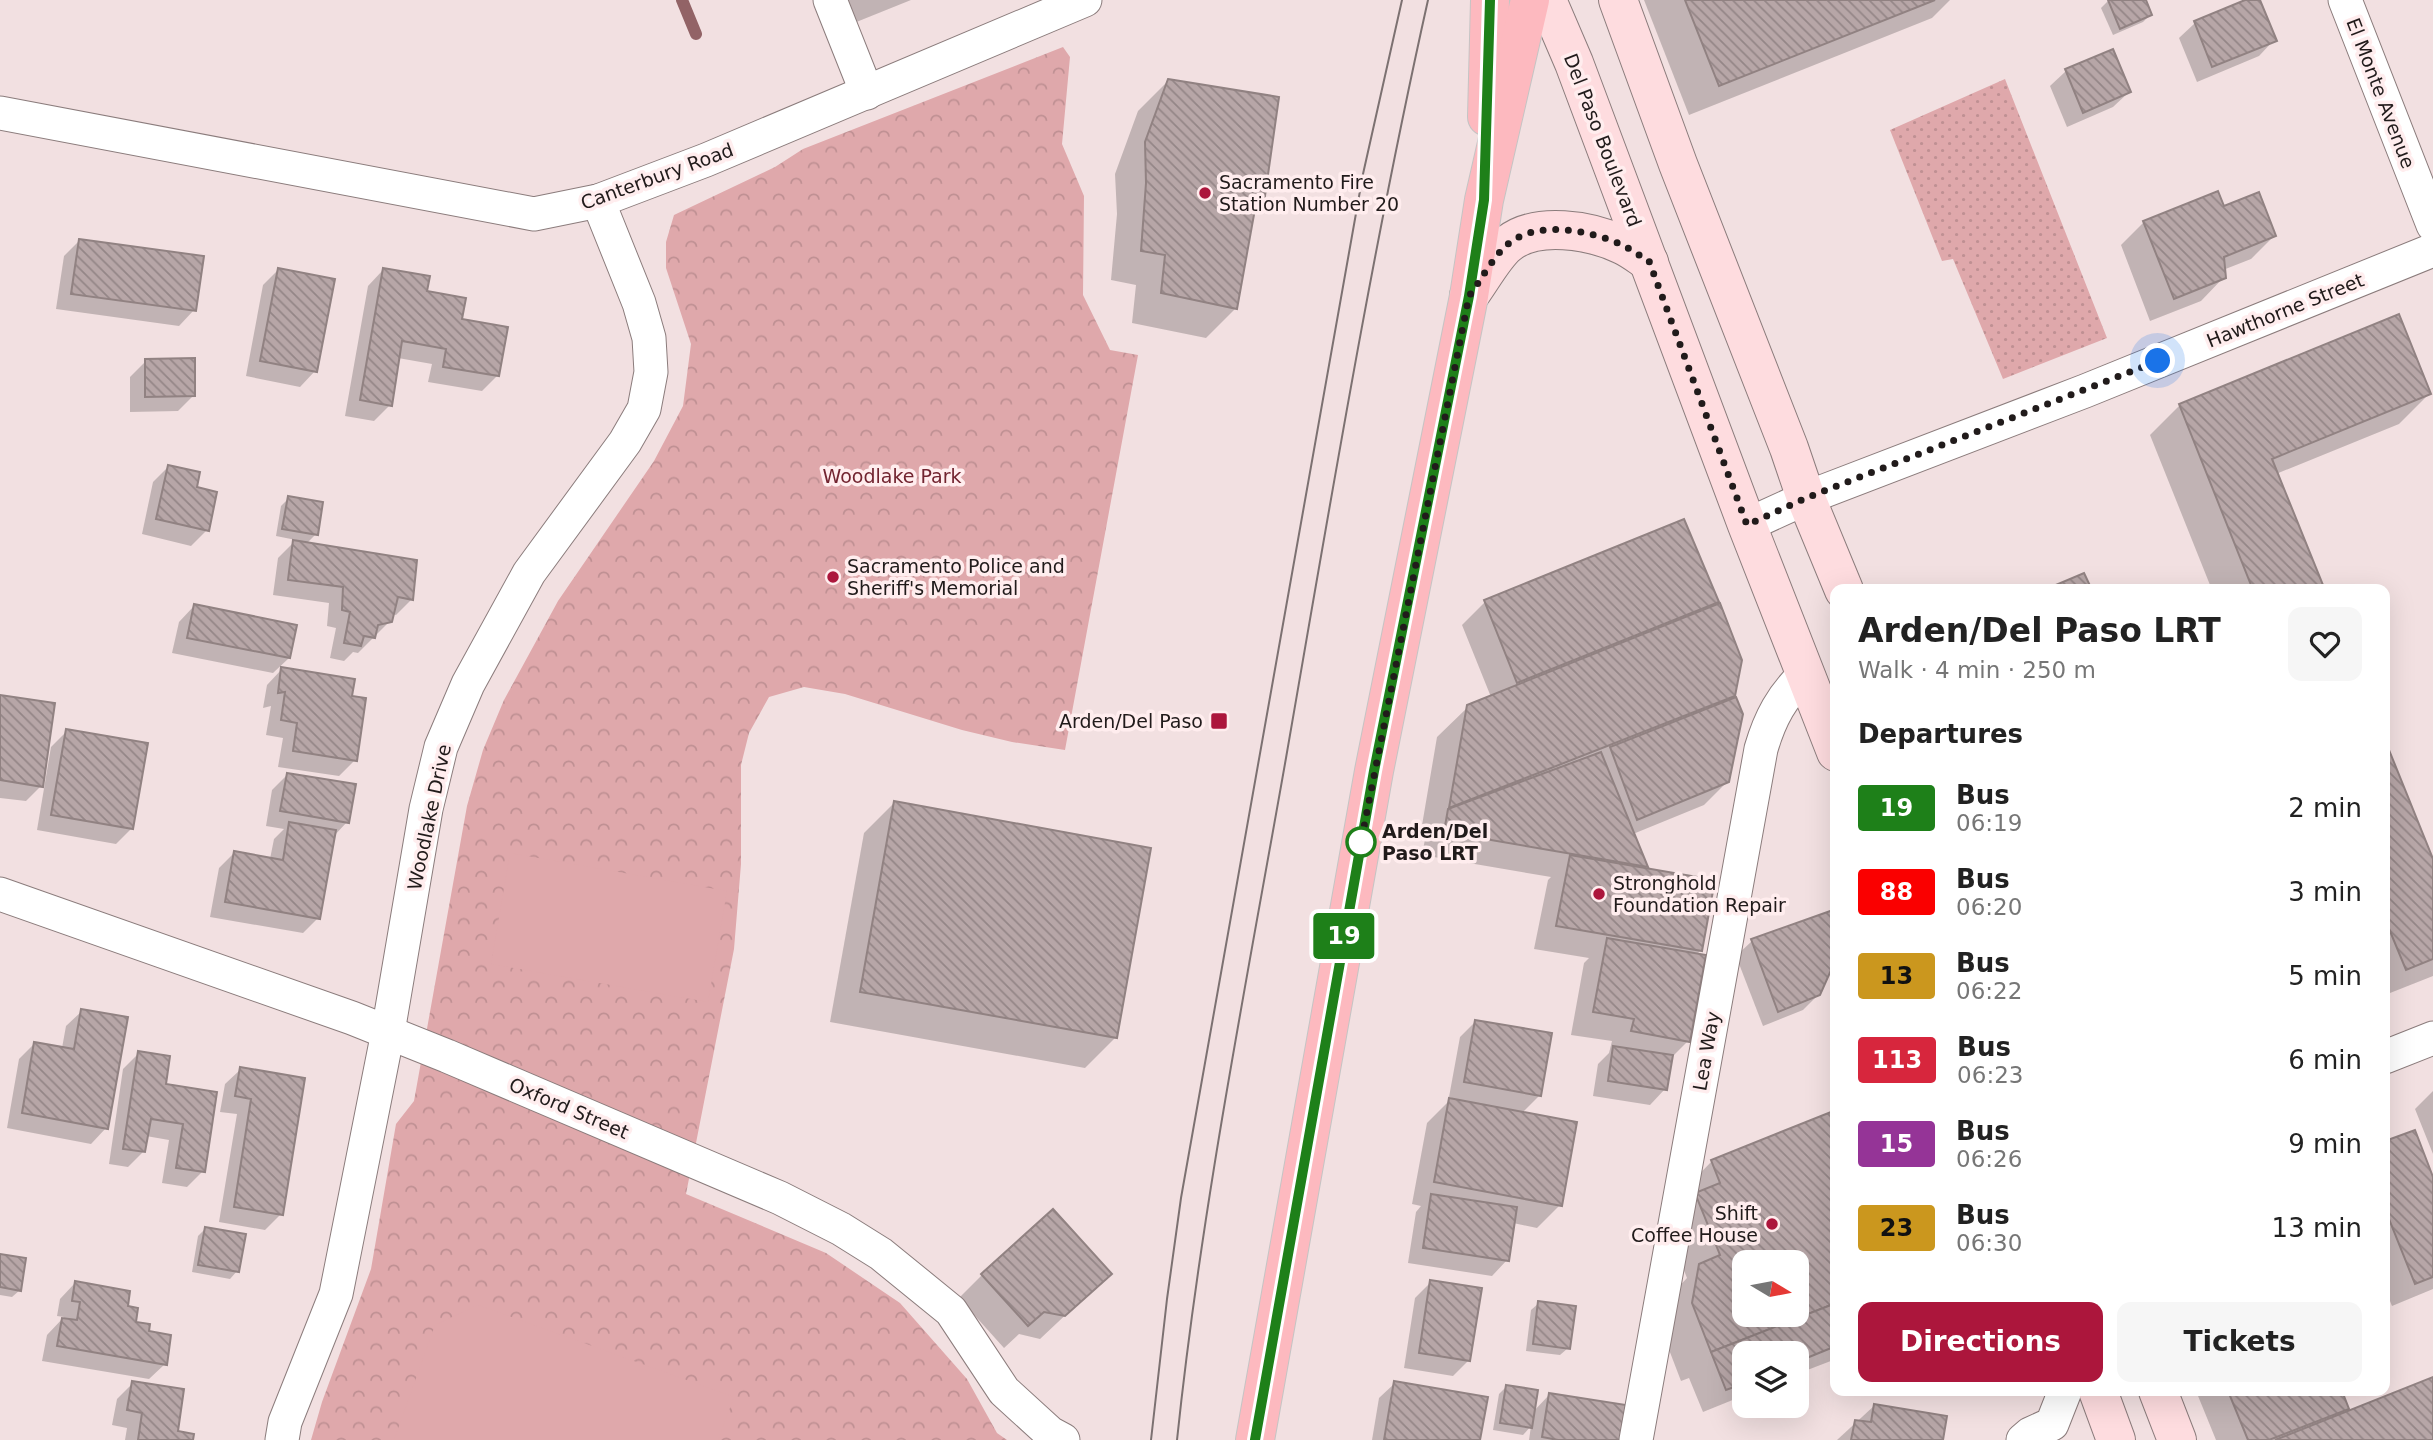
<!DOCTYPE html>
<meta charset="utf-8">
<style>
body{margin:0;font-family:"DejaVu Sans",sans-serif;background:#f6f6f6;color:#222;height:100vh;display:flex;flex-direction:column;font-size:26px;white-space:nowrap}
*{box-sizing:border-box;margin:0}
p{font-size:23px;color:#767676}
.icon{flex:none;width:38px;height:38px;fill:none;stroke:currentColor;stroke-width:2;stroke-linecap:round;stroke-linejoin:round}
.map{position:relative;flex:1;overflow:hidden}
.panel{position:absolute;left:1830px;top:584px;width:560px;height:812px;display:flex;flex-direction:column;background:#fff;border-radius:14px;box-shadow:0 7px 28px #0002}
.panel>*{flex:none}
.badge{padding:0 14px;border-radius:5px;font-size:24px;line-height:46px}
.needle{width:46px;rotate:100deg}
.buttons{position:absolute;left:1732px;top:1250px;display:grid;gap:14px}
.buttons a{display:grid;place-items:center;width:77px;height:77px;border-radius:14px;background:#fff;box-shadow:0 7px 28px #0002;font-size:35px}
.you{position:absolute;width:35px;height:35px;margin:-18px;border:5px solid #fff;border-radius:50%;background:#1a73e8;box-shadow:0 0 0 10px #1a73e833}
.map>.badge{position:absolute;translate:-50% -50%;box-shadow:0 0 0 4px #fff}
h2{padding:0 28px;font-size:26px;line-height:63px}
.round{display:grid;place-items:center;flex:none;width:74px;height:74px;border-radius:14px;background:#f6f6f6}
.overview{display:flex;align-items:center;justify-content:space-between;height:119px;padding:0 28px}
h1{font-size:33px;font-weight:700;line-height:52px}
.primary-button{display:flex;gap:14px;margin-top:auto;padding:14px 28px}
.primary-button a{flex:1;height:80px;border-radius:14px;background:#ac163c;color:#fff;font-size:28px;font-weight:700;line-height:80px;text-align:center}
.primary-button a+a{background:#f6f6f6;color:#222}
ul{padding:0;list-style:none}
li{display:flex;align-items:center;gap:21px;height:84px;padding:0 28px}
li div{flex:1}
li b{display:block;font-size:26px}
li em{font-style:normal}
li .badge{min-width:77px;font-weight:700;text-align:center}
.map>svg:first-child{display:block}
.grass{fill:url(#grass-dots)}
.park{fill:url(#park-crowns)}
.garden{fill:#dfa8ab}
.shadow{fill:#0003;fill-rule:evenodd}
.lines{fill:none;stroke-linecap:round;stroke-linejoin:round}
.stream{stroke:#926366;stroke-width:12}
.building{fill:url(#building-back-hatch);stroke:#918282;stroke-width:2;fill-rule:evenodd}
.street-casing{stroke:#8b7c7c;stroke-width:35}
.secondary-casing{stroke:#8b7c7c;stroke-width:40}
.primary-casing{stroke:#c5c4c4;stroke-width:40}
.street{stroke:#fff;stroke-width:33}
.secondary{stroke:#fedcdf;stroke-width:38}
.primary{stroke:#fdb9bf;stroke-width:38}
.tram{stroke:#7c7171;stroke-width:2}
.line-casing{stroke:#fff;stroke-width:16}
.line{stroke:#1e8019;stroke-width:10}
.walk{stroke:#211b1b;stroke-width:7;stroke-dasharray:0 12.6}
.poi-dot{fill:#ac163c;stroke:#ffedee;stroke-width:2.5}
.stop-dot{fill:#fff;stroke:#1e8019;stroke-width:3.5}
.labels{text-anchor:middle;stroke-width:7;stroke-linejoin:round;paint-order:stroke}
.street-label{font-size:19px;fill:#211b1b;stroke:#ffedee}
.poi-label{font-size:19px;fill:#211b1b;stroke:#ffedee;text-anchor:start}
.park-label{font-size:19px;fill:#722430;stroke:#ffedee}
.stop-label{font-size:19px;font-weight:bold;fill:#211b1b;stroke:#ffedee;text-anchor:start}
</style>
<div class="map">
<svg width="2433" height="1440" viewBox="0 0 2433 1440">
<defs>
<pattern id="grass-dots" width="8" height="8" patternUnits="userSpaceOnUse" patternTransform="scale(1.75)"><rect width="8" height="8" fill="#dfa8ab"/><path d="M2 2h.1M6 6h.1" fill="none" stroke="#bf9093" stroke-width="1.8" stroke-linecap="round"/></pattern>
<pattern id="park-crowns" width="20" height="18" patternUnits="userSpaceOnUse" patternTransform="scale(1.75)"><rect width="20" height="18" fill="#dfa8ab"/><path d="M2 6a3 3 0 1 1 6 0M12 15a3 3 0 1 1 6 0" fill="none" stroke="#bf9093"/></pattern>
<pattern id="building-back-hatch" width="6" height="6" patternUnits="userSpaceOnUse" patternTransform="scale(1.75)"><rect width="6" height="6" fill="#b7a6a7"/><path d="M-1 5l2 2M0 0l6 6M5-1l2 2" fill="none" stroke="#948687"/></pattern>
</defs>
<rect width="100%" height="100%" fill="#f2e0e1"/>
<polygon class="grass" points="2005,79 2107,338 2003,379 1953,259 1942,261 1890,130"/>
<polygon class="park" points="1063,47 1070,57 1062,144 1084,196 1083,295 1110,350 1138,355 1065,750 1012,742 962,730 845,694 804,687 769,697 749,733 741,765 741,864 734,949 686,1194 826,1253 900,1303 967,1379 997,1433 1007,1440 311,1440 322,1402 371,1269 396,1124 414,1101 467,806 483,750 504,700 558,601 654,461 683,406 691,344 666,268 666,242 674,215 775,167 803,149"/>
<g class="garden">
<polygon points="510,853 727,891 708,1002 491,964"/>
<polygon points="478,1305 734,1397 718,1440 394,1440 435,1325"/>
</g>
<g class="shadow">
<polygon points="829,0 911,0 839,29"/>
<polygon points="1644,0 1950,0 1932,18 1689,115"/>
<polygon points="2109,0 2144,0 2150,15 2143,22 2113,35 2101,8"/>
<polygon points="2249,0 2258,0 2274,40 2259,56 2197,82 2179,38 2195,23"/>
<polygon points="2112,51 2129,92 2113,107 2067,127 2050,86 2066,71"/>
<polygon points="1168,81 1262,202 1253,211 1236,308 1206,338 1132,323 1136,285 1111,280 1117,214 1115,174 1138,111"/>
<polygon points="2223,208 2274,236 2251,259 2223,270 2224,277 2201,301 2150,321 2121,245 2144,222"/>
<polygon points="79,241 194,310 179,326 56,309 64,256"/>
<polygon points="278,270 315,371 300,387 246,376 263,285"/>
<polygon points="383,270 460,320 498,375 482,391 428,382 432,364 398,358 390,405 374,421 345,416 368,286"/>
<polygon points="146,361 194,395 178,411 130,412 130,377"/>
<polygon points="2429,394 2399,424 2276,474 2323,590 2212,590 2150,435 2180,405"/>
<polygon points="168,467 207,530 191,546 142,534 153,482"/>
<polygon points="289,498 316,534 306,544 412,599 396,615 392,614 390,621 358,653 353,652 344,661 330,658 336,628 327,626 329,603 273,595 278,558 296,540 276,536 281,506"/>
<polygon points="1485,602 1717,602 1709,610 1733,696 1726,703 1728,781 1704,805 1633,834 1646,866 1643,869 1701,950 1696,955 1688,1041 1670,1059 1665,1089 1650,1105 1593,1096 1598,1064 1609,1053 1612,1041 1571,1035 1584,963 1589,958 1534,949 1548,880 1551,877 1422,855 1426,834 1420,837 1437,737 1468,707 1491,697 1462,625"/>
<polygon points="194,606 289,658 273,673 172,653 179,622"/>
<polygon points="282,669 350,697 355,760 339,776 278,767 283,738 266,735 271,706 263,708 267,685"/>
<polygon points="0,697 41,786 26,801 0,798"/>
<polygon points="67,731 131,829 116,844 37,830 51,747"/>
<polygon points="2385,745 2433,863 2433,976 2385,995"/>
<polygon points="288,774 347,822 333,837 318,918 303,933 210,917 219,868 234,853 270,859 274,839 284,829 266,826 272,790"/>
<polygon points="894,803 1115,1038 1085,1068 830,1022 864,833"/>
<polygon points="1752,941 1819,994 1803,1010 1763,1026 1736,956"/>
<polygon points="82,1011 106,1128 91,1144 7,1128 19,1059 35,1043 62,1048 66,1026"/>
<polygon points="1475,1022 1540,1095 1522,1113 1560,1205 1537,1228 1513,1223 1507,1260 1492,1276 1408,1263 1416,1212 1421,1206 1412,1204 1427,1123 1452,1098 1449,1097 1460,1037"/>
<polygon points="139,1053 164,1086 215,1094 203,1171 187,1187 162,1183 169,1140 146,1136 144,1151 128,1167 109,1164 123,1069"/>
<polygon points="241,1069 303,1079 281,1214 265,1230 219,1222 237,1114 220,1112 225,1084"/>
<polygon points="2433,1091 2433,1154 2415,1109"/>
<path d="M1836,1112V1359L1797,1374V1353H1745V1395L1703,1412L1689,1378L1681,1381L1663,1334L1670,1296L1687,1278L1666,1225L1682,1192L1712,1161ZM1745,1262H1797V1314H1745Z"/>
<polygon points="2385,1143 2433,1182 2433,1289 2392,1306 2385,1289"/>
<polygon points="206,1228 237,1271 230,1279 192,1272 198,1236"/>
<polygon points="0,1256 20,1290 12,1297 0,1295"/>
<polygon points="1109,1274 1040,1339 1019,1334 1004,1348 959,1298 982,1275"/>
<polygon points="1431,1282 1469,1360 1453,1376 1404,1368 1415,1298"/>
<polygon points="75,1283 126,1307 134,1323 147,1333 165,1364 149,1379 42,1361 47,1335 64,1317 57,1316 60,1299"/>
<polygon points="1539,1303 1568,1348 1560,1355 1526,1351 1531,1310"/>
<polygon points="2433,1379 2433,1440 2216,1440 2196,1391 2340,1391 2349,1412"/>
<polygon points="133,1383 176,1433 191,1440 125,1440 127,1428 112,1425 117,1399"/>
<polygon points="1395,1383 1479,1440 1372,1440 1379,1398"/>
<polygon points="1507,1386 1533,1412 1549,1395 1618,1440 1529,1440 1531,1426 1523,1435 1493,1430 1499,1394"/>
<polygon points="1875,1405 1941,1440 1837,1440"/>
</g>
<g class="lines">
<polyline class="stream" points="682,0 696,34"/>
</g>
<g class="building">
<polygon points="1685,0 1935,0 1719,86"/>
<polygon points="2108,0 2146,0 2152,15 2120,29"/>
<polygon points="2245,0 2260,0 2277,41 2212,67 2194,21"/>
<polygon points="2113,49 2131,92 2083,113 2065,69"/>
<polygon points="1168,79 1279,97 1264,203 1255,209 1237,309 1161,293 1165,255 1141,251 1146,183 1145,142"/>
<polygon points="2218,191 2224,206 2259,192 2276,236 2224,257 2226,278 2174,299 2143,221"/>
<polygon points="79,239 204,256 196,311 71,294"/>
<polygon points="278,268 335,279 317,372 260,361"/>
<polygon points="383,268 430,276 427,291 466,298 462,319 508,327 499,376 443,367 446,349 402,341 392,406 360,400"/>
<polygon points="2399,314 2431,394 2272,459 2325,590 2253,590 2179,404"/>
<polygon points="195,358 195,396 145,397 145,359"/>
<polygon points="168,465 200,472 197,487 217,492 209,531 156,519"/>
<polygon points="288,496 323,502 318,535 282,529"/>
<polygon points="1684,519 1719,602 1517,683 1484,600"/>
<polygon points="293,540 417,560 413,600 398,597 392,622 378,625 375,638 364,636 361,646 344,643 350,612 342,610 343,587 288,580"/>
<polygon points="2084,573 2092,590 2044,590"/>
<polygon points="1720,603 1742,660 1735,696 1449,808 1467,705"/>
<polygon points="194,604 297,625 290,658 187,638"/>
<polygon points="281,667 355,679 352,696 366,698 357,761 293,751 297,723 281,720 285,692 278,693"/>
<polygon points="0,695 55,703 43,787 0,780"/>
<polygon points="1736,697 1743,714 1729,782 1637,820 1610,747"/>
<polygon points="66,729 148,743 133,829 51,815"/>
<polygon points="2385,740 2433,859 2433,959 2406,970 2385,919"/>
<polygon points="1601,752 1648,867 1444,832 1448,809"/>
<polygon points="287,773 356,784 349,823 280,811"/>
<polygon points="894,801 1151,848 1117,1038 860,992"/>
<polygon points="289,822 336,830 320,919 225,902 234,851 283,860"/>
<polygon points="1570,855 1715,880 1702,951 1556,926"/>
<polygon points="1836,909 1836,959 1820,995 1778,1012 1751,939"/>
<polygon points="1607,938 1706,955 1690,1042 1631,1031 1634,1019 1593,1012"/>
<polygon points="81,1009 128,1017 108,1129 22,1113 34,1042 74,1049"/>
<polygon points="1475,1020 1552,1033 1541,1096 1464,1082"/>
<polygon points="1613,1046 1673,1055 1667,1090 1608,1081"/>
<polygon points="138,1051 170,1056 166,1084 217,1092 205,1172 176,1168 183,1124 151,1119 145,1152 123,1149"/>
<polygon points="240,1067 305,1078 283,1215 234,1207 251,1099 235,1096"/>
<polygon points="1449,1098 1577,1122 1562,1206 1434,1182"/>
<path d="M1836,1110V1303L1711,1352L1692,1303L1699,1264L1720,1255L1695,1193L1720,1183L1711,1160ZM1745,1262H1797V1314H1745Z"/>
<polygon points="2415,1130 2433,1177 2433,1277 2415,1284 2385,1209 2385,1141"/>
<polygon points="1431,1194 1517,1207 1509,1261 1423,1248"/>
<polygon points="1053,1209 1112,1274 1065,1316 1044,1312 1028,1326 981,1274"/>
<polygon points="205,1227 246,1234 239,1272 198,1265"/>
<polygon points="0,1254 26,1258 21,1291 0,1287"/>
<polygon points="1430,1280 1482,1288 1470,1361 1419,1353"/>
<polygon points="75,1281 130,1291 128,1306 138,1308 136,1322 150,1324 149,1331 171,1335 167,1365 57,1346 62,1318 77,1320 80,1302 72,1301"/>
<polygon points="1538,1301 1576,1306 1570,1349 1533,1344"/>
<polygon points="1836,1303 1836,1346 1797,1362 1797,1353 1745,1353 1745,1383 1726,1390 1711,1352"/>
<polygon points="2433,1377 2433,1440 2275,1440"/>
<polygon points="132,1381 184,1389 178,1431 194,1434 193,1440 138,1440 142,1413 127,1410"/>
<polygon points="1394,1381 1488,1397 1480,1440 1384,1440"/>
<polygon points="1506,1385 1538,1390 1532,1428 1500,1423"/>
<polygon points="2228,1391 2342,1391 2349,1409 2269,1440 2248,1440"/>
<polygon points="1549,1393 1626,1405 1620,1440 1558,1440 1542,1437"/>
<polygon points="1874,1404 1947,1416 1943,1440 1851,1440 1855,1420 1871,1422"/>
</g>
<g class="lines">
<defs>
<g id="street">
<polyline points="830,0 867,93"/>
<polyline points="2345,0 2433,225"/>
<polyline points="0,113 534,214 598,201 706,160 1085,0"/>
<polyline points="1747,525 1806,498 2085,391 2433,250"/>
<polyline points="0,894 352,1018 447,1056 780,1198 841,1229 881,1254 951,1311 1004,1391 1050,1433 1063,1440"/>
<polyline points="2385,1057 2433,1038"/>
<polyline points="282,1440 285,1422 336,1294 388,1032 426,809 441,747 468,684 529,573 625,442 644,409 651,372 649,338 639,303 598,201"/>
<path d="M1636,1440L1761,749C1770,718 1782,696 1805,674"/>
<polyline points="2023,1440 2030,1434 2052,1424 2065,1391"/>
</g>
<g id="secondary">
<polyline points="1547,0 1574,63 1747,525 1836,752"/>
<polyline points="1618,0 1678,164 1789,448 1806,498 1844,590"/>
<path d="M1469,296C1480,282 1494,255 1508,244C1536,221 1591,230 1622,245C1631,249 1640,256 1649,262"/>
<polyline points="2098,1391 2116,1440"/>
<polyline points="2158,1391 2177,1440"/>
</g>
<g id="primary">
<polyline points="1487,117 1490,0"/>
<polyline points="1255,1440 1374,771 1469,296 1484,200 1530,0"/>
</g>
</defs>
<use href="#street" class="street-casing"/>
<use href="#secondary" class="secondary-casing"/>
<use href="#primary" class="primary-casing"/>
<use href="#street" class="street"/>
<use href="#secondary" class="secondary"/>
<use href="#primary" class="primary"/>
<g class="tram">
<polyline points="1151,1440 1167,1299 1181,1198 1363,174 1402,0"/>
<path d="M1177,1440C1201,1211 1246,985 1286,758C1330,505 1372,251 1428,0"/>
</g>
</g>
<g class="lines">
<defs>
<polyline id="line" points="1255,1440 1374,771 1469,296 1484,200 1490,0"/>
</defs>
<use href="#line" class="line-casing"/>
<use href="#line" class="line"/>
<path class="walk" d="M1361,842L1359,852L1469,296C1480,282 1494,255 1508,244C1537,220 1590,230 1622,245C1631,249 1640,256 1649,261L1747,525L1806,498L2158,361"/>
</g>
<g class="poi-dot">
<circle cx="1205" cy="193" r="7"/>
<circle cx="833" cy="577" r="7"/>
<rect x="1210" y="712" width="18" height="18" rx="3.5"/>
<circle cx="1599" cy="894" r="7"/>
<circle cx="1772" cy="1224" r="7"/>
</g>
<circle class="stop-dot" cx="1361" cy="842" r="14"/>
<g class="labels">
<g class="street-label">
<text transform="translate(2381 93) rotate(69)" y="7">El Monte Avenue</text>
<text transform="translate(1603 140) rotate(69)" y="7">Del Paso Boulevard</text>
<text transform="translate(657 176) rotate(-20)" y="7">Canterbury Road</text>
<text transform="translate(2285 310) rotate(-22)" y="7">Hawthorne Street</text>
<text transform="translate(429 817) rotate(-78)" y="7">Woodlake Drive</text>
<text transform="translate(1706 1051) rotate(-80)" y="7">Lea Way</text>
<text transform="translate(569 1108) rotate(23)" y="7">Oxford Street</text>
</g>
<g class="poi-label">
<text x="1219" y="189">Sacramento Fire<tspan x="1219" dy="22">Station Number 20</tspan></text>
<text x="847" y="573">Sacramento Police and<tspan x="847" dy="22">Sheriff's Memorial</tspan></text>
<text x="1203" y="728" text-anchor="end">Arden/Del Paso</text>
<text x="1613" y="890">Stronghold<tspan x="1613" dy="22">Foundation Repair</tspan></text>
<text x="1758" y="1220" text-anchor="end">Shift<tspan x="1758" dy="22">Coffee House</tspan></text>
</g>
<g class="park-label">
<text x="892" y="483">Woodlake Park</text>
</g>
<g class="stop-label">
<text x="1382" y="838">Arden/Del<tspan x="1382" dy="22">Paso LRT</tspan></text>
</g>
</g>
</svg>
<div class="buttons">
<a><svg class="needle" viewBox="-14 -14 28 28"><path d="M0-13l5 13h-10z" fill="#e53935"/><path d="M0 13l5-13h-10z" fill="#767676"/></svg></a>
<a><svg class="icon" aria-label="layers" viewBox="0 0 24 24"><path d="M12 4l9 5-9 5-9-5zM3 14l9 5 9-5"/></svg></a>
</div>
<div class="you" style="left:2158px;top:361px"></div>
<b class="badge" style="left:1344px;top:936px;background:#1e8019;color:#fff">19</b>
<section class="panel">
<div class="overview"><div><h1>Arden/Del Paso LRT</h1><p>Walk · 4 min · 250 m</p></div><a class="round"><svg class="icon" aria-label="heart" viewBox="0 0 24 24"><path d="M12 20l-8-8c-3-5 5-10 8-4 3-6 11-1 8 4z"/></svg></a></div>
<h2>Departures</h2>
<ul>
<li><span class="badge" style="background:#1e8019;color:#fff">19</span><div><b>Bus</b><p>06:19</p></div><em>2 min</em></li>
<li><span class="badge" style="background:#fa0000;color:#fff">88</span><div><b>Bus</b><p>06:20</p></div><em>3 min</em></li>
<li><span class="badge" style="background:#cb971e;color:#111">13</span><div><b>Bus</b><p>06:22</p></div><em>5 min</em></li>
<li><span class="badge" style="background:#d7263d;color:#fff">113</span><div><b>Bus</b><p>06:23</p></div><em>6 min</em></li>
<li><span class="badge" style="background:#953497;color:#fff">15</span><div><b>Bus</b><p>06:26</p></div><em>9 min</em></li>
<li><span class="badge" style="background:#cb971e;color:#111">23</span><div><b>Bus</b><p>06:30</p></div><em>13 min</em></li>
</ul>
<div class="primary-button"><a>Directions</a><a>Tickets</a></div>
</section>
</div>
